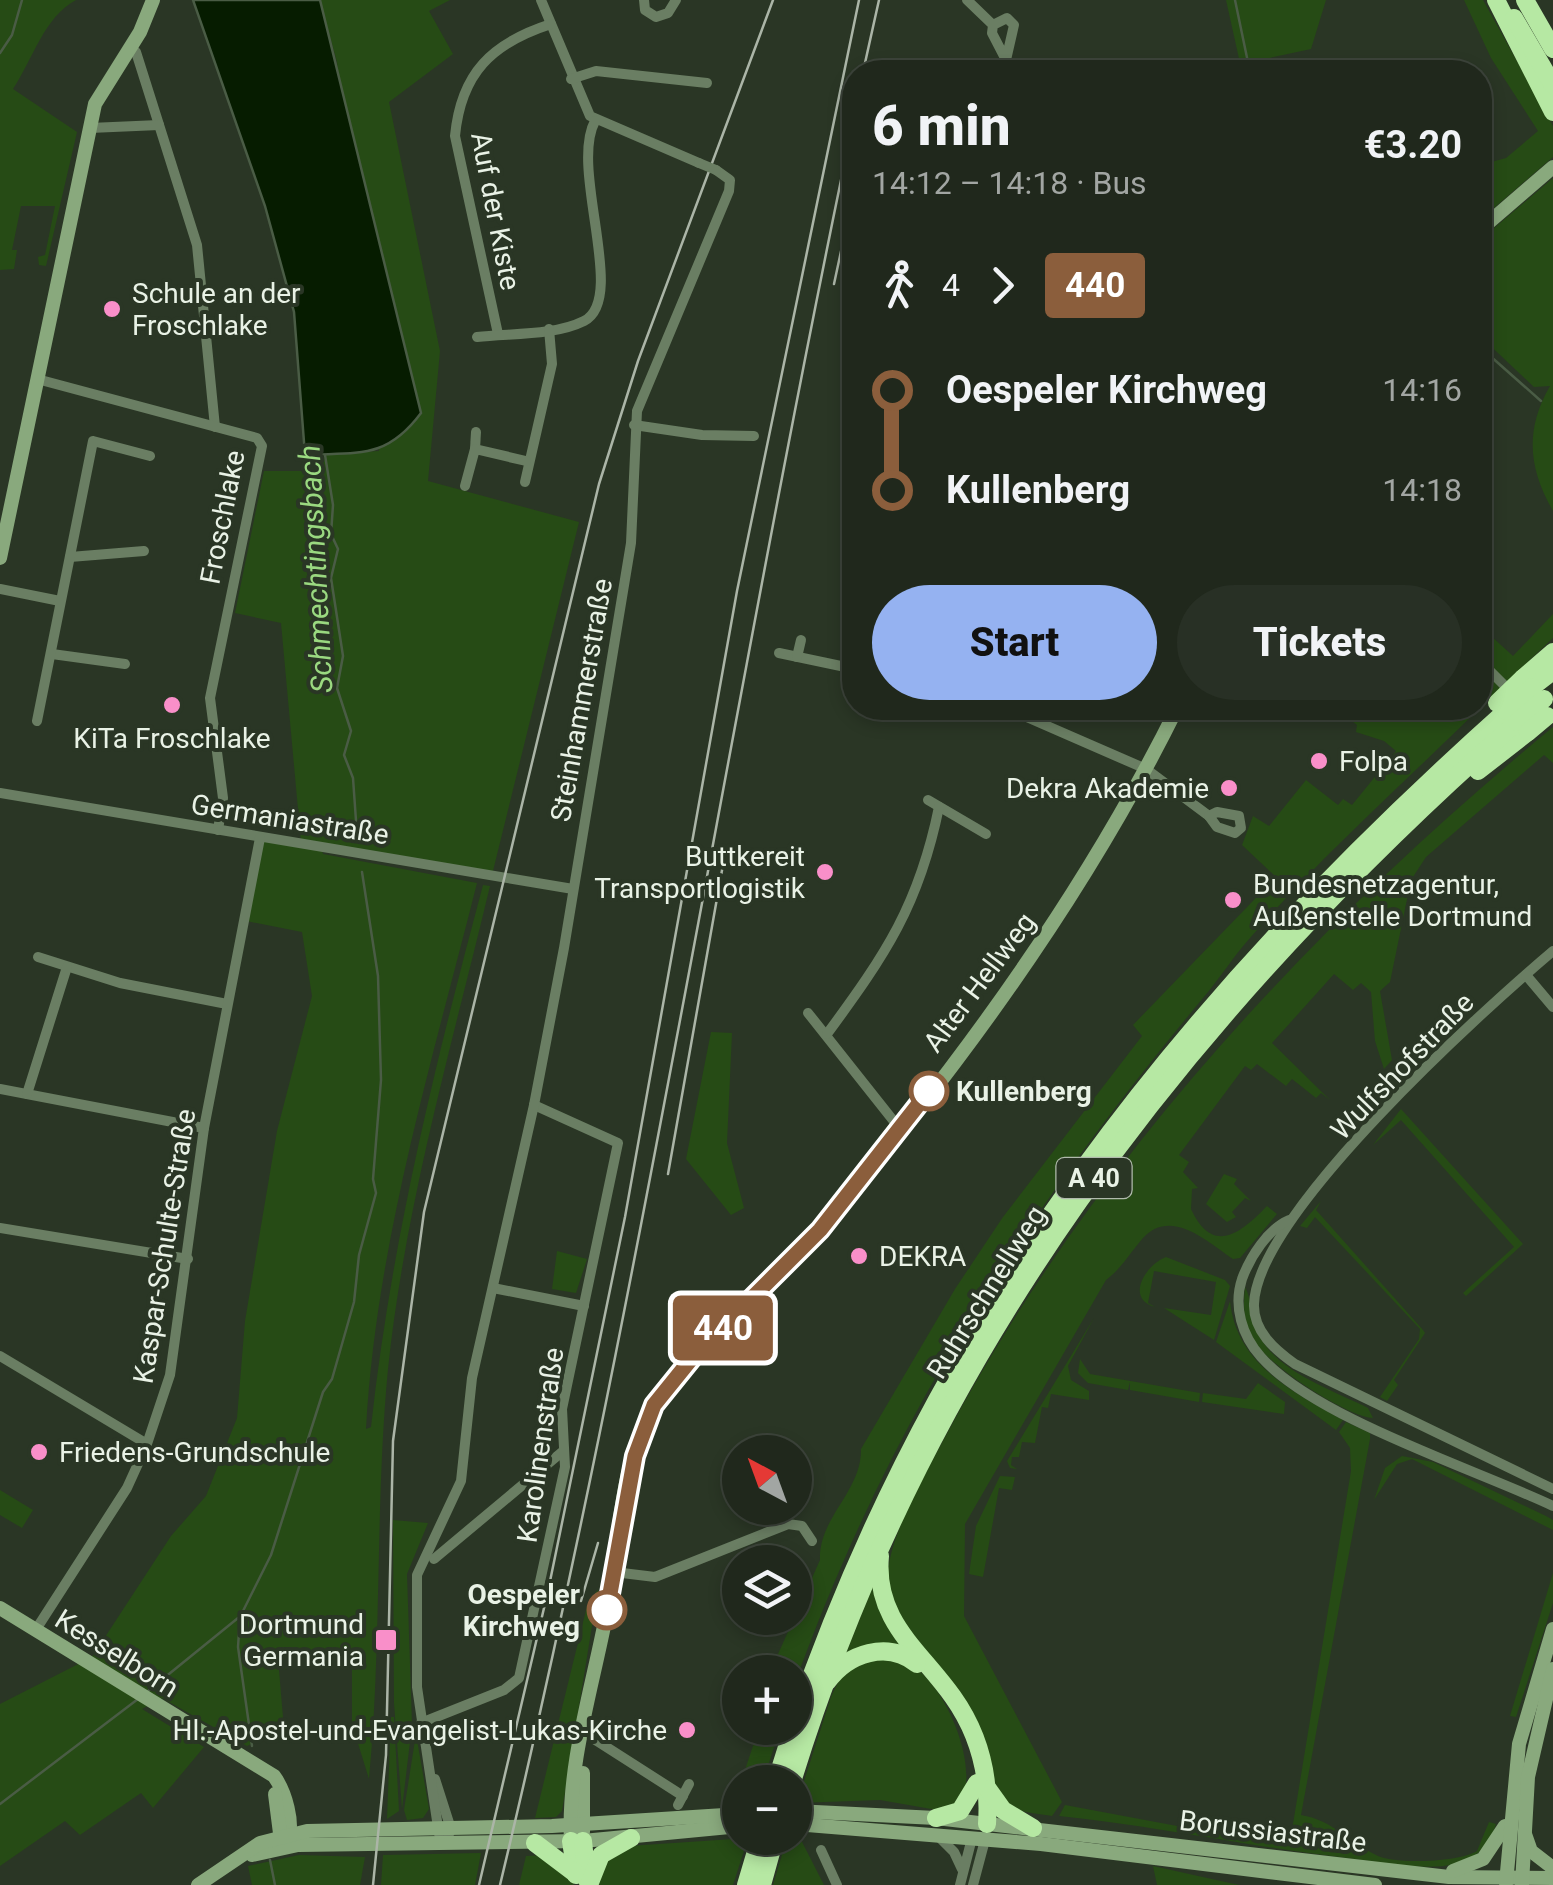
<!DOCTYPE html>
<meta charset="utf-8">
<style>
body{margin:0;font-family:Roboto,sans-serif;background:#283025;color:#f1f3f6;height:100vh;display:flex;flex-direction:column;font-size:38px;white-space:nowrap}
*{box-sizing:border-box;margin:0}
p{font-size:32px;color:#a2a6a3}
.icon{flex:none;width:55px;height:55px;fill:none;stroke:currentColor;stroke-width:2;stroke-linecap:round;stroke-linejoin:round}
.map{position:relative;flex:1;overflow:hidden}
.details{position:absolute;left:842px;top:60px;width:650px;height:660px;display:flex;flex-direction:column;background:#20281c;border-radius:40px;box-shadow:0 5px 15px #0003,0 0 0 2px #3d443b}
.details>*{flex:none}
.badge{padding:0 20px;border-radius:8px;font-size:35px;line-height:65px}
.needle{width:65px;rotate:319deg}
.fabs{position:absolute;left:722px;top:1435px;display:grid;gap:20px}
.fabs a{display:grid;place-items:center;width:90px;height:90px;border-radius:50%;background:#20281c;box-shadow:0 5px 15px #0003,0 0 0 2px #3d443b;font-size:50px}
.map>.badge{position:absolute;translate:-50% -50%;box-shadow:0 0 0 5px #fff}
.legs{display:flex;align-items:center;gap:15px;height:110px;padding:0 30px;font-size:32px}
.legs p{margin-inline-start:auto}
.overview{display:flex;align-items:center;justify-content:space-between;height:170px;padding:0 30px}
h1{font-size:55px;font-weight:800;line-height:75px}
.primary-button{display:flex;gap:20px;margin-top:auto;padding:20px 30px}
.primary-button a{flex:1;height:115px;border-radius:60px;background:#95b2f1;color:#111;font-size:40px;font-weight:800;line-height:115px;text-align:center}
.primary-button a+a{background:#283025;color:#f1f3f6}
ul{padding:0 30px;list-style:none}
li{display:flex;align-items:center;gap:35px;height:100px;font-size:38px}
li i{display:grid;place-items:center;width:15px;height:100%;margin:0 12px;background:currentColor}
li i::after{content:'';width:25px;height:25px;margin:-12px;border:8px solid;border-radius:50%;background:#20281c}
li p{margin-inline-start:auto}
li:first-child i{background:linear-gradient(#0000 50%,currentColor 0)}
li:last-child i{background:linear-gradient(currentColor 50%,#0000 0)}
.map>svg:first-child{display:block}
.green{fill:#264b15}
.water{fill:#061c00;stroke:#4a5c45;stroke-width:2.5}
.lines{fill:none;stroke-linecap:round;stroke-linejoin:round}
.stream{stroke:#4a5c45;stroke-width:2.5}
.street{stroke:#6a7e63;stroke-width:10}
.secondary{stroke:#89a97d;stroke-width:14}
.highway{stroke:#b6e8a3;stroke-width:18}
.rail{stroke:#abb5a7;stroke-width:2.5}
.street-bridge{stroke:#6a7e63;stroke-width:10}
.highway-bridge{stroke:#b6e8a3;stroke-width:18}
.line-1-casing{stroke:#fff;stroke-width:22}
.line-1{stroke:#8b5e3c;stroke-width:15}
.poi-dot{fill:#f98fc9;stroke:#2a3625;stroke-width:4}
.stop-1-dot{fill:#fff;stroke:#8b5e3c;stroke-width:5}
.labels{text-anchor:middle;stroke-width:8;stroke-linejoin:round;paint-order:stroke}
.shield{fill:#2a3625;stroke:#b0baac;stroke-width:2.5}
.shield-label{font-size:25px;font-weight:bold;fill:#e9f2e6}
.street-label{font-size:28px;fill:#e9f2e6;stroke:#2a3625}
.poi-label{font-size:28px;fill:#e9f2e6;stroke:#2a3625;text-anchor:start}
.stop-label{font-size:28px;font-weight:bold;fill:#e9f2e6;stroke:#2a3625;text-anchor:start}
.water-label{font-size:30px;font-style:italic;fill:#9ad980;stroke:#2a3625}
</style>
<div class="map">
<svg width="1553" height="1885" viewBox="0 0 1553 1885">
<rect width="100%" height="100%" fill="#2a3625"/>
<g class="green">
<path d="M0,0H76C44,17 33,59 13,89L77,132L46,266L39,265L38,257L45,255L55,206H21L12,250H17L14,269L0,270Z"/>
<path d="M320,0H450L429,11L453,54L389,102L440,351L428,481L579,522L492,875L321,847L323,854L477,883C432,1062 376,1244 366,1429L371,1427C391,1243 435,1064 483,885L490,886C452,1045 405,1206 388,1369C375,1505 382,1643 369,1779L352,1724V1661L279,1670L284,1729L247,1746L162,1698L142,1709L204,1747L153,1808L141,1793L80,1835L65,1821L0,1866V1704L92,1657L171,1536L206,1496L237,1418L245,1321L277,1131L312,996L302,932L246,921L260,838L301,842L281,623L235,613L264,471H306L305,455L379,451L337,62Z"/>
<polygon points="1226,0 1326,0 1311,49 1260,60 1263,72 1242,72"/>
<polygon points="1464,0 1483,0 1553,126 1553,157 1480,220 1480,165 1506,158 1538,131 1491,58"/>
<path d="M1553,178V511C1528,468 1525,429 1550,386L1534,387L1480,336V240Z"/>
<polygon points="1553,614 1553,638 1480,707 1480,626 1513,656"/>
<path d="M1335,708H1401L1431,717L1443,708H1480C1403,784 1321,856 1250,938C1233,957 1220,978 1203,998C1026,1210 889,1422 795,1683V1672H770L820,1560C818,1518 862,1491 861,1449L955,1289L1003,1217L1142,1036L1133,1025L1276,877L1242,845L1253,816L1269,826L1306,780L1338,805L1343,799L1352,805L1396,751L1384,741L1356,732L1357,725Z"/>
<path d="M1553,727V763L1544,755L1426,857L1411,880L1390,982L1380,991L1392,1060L1384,1069L1375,1041L1371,992L1361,983L1353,990L1334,974L1272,1043L1330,1100L1321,1093L1316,1098L1292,1079L1286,1086L1257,1064L1251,1070L1245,1066L1179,1155L1189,1162L1183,1172L1198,1188L1192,1189L1191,1209C1213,1257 1242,1232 1267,1206L1277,1214L1240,1258L1233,1259C1208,1242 1171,1207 1143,1238C1129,1254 1123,1267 1106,1280L965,1524L964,1616L1062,1802L1052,1816C994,1809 1007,1804 984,1760C974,1740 960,1721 948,1702C927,1668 895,1629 888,1589C882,1547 923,1478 943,1441C1092,1161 1310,928 1553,727Z"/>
<polygon points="711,1032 732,1033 727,1143 744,1208 731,1215 686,1159"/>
<polygon points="1401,1109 1523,1244 1466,1296 1463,1293 1514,1247 1401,1120 1373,1145"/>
<polygon points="1224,1174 1237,1179 1234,1184 1251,1201 1245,1198 1232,1212 1236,1217 1227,1222 1206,1204"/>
<polygon points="1321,1201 1316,1210 1423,1330 1425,1333 1394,1380 1398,1385 1387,1401 1380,1397 1419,1339 1420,1329 1315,1217 1307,1228 1300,1226"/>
<polygon points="557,1251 587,1259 576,1293 552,1289"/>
<path d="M1166,1257L1225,1280L1230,1286L1214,1340L1164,1308L1211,1315L1216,1282L1154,1271L1148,1303L1155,1307C1125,1299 1145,1265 1166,1257Z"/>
<path d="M1245,1287C1253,1302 1251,1322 1261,1339C1281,1373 1334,1391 1368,1408L1373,1418C1347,1417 1268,1365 1254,1341C1243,1324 1243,1306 1245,1287Z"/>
<path d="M1230,1301C1236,1364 1293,1392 1343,1420L1336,1430L1216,1342Z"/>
<polygon points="1094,1318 1068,1366 1071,1380 1089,1391 1089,1400 1051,1394 1048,1408 1042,1407 1035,1443 1022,1442 1019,1457 1012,1457 1011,1465 1017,1469 1010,1468 1007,1461"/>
<polygon points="1080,1359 1090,1374 1200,1393 1199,1402 1130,1390 1130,1382 1128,1390 1088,1383 1078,1373"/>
<polygon points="1258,1383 1285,1402 1284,1414 1202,1402 1203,1393 1246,1399"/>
<path d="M1346,1422L1370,1433V1439L1301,1815C1332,1820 1350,1842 1376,1855C1394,1865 1460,1862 1477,1851L1489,1822L1496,1824C1490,1844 1476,1860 1455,1864C1425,1871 1386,1863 1355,1859C1256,1848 1158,1826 1059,1816L1065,1805L1279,1845L1291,1836L1351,1471L1350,1448L1339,1432Z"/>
<polygon points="1402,1456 1433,1462 1546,1516 1553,1520 1553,1530 1412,1459 1397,1464 1374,1500 1385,1468"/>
<polygon points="1000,1476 1015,1477 1012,1490 999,1488 983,1577 969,1574 976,1526"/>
<polygon points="0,1490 33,1510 22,1528 0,1515"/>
<polygon points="393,1520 428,1523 407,1574 412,1725 402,1809 394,1703"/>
<polygon points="1553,1573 1553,1603 1516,1717 1510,1716"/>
<polygon points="877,1576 913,1656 842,1663"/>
<polygon points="598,1589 562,1811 556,1817 535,1818 587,1606"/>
<path d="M867,1658C879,1659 896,1658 907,1663C943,1678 982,1768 960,1802L937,1810L880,1800L797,1803L831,1697L840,1678Z"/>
<polygon points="391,1717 394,1717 399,1811 387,1819"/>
<polygon points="759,1728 780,1728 763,1782 741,1782"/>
<polygon points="416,1734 429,1809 423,1818 407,1820 404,1810"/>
<polygon points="799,1836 824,1885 773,1885 787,1838"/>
<polygon points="748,1838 733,1885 596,1885 601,1862 629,1846"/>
<polygon points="481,1853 475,1885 381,1885 383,1855"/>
<polygon points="299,1855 365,1857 360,1885 252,1885 248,1866"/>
<polygon points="545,1855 573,1881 574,1885 519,1885 526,1856"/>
<polygon points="1153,1866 1239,1885 1157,1885"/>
</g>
<path class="water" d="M193,0H320L421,413C386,460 358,452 305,455L294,312L265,206Z"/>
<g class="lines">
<g class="stream">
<polyline points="1235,0 1250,72"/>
<polyline points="0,53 12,35 22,0"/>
<polyline points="1480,347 1541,401"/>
<polyline points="325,455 333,505 331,534 338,549 331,578 343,656 337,688 351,731 344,755 353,778 357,835"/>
<polyline points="148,1691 238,1618"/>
<polyline points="252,1746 238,1647 240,1617 271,1555 323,1392 332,1379 354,1302 359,1255 376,1193 373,1179 381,1080 378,976 362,872"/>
<polyline points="0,1804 138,1699"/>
<polyline points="270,1860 275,1885"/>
</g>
<g class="street">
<polyline points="541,0 590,116 699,163"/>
<polyline points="644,0 645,10 656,17 668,13 676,0"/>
<polyline points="967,0 993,25 992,33 1006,60 1014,25 1007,18 993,25"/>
<polyline points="130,47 136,52 197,245 215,427"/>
<polyline points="571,79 596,71 707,83"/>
<polyline points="90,128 159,125"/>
<path d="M498,334L455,136C461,73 492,43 551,24"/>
<path d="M477,337C510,333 554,336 584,321C628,299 569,169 595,121"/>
<polyline points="37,379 257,438 262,446 210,698 223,798 218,830"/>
<polyline points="634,425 702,435 754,436"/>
<polyline points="475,449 476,432"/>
<polyline points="525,482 552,364 549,329"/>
<polyline points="465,486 475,449 526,461"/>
<polyline points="70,557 144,551"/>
<polyline points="0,589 60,601"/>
<polyline points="779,653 855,669"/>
<polyline points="52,654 125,664"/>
<polyline points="797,657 801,640"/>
<polyline points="1480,661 1513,694"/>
<polyline points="1006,708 1146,769 1209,816"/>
<polyline points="37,721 93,441 150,456"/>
<polyline points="0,793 573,889"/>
<polyline points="928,800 986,834"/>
<polygon points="1217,812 1239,816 1241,828 1235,833 1217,827 1209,816"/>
<path d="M1553,951C1482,1011 1257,1214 1254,1304C1253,1331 1275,1350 1295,1364L1553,1489"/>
<polyline points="38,957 120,983 227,1004"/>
<polyline points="1526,975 1553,1007"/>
<polyline points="808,1013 900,1129"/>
<path d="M827,1034C886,954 919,905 939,807"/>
<polyline points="0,1089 204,1128"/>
<polyline points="27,1094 67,967"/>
<path d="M1289,1220C1268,1229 1250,1257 1242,1279C1233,1306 1242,1336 1261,1357C1315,1418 1475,1469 1553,1506"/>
<polyline points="0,1228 188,1259"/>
<polyline points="493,1288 584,1306"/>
<polyline points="0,1356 147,1444"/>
<polyline points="434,1559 562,1452"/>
<polyline points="614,1572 655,1577 788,1524 802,1526 812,1541"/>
<polyline points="35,1631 127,1488 147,1444 170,1375 204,1128 260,838"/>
<polyline points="421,1723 504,1690 519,1678 565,1467 562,1409 618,1143 534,1105"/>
<polyline points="583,1732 683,1796"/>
<polyline points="435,1779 451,1829 445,1844"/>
<polyline points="678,1805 689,1784"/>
<polyline points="439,1834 417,1687 417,1575 461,1481 472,1378 534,1105 564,948 631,543 637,411 729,191 730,180 716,170"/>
<polyline points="937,1835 954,1852 962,1869"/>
<polyline points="821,1850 837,1885"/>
<polyline points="960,1885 972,1838"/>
<polyline points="973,1885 985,1840"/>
</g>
<g class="secondary">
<polyline points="1480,230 1553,167"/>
<polyline points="0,558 95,104 140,32 153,0"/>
<path d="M0,1608L274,1776C285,1791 295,1824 287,1841"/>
<polyline points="275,1794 281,1841"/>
<polyline points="795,1811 936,1818 1449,1877 1553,1878"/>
<polyline points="795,1824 1041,1844 1375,1885"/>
<polyline points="583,1832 583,1773"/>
<polyline points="1525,1834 1531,1851 1553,1868"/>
<path d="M571,1841C567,1765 593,1686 607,1611C619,1545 619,1463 654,1405C698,1333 775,1282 830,1218C963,1062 1086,892 1177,708"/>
<polyline points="252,1855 298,1845 583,1841 740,1826"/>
<polyline points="1453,1871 1483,1859 1505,1826"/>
<polyline points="1506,1883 1519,1744 1553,1629"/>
<polyline points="1522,1884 1528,1777 1553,1669"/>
<polyline points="198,1885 260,1843 307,1831 552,1826 740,1814"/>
</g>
<g class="highway">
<polyline points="1496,0 1553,112"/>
<polyline points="1525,0 1553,49"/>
<polyline points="1514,18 1553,85"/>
<polyline points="1523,678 1553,652"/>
<polyline points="1532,687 1553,671"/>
<polyline points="1478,771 1528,732"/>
<path d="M880,1556C874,1621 920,1650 953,1697C980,1735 990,1779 987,1824"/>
<path d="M827,1682C848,1653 888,1640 917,1664"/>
<path d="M795,1722C938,1307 1182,1001 1506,711"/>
<polyline points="776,1782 793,1728"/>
<path d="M792,1782C924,1353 1183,1016 1517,722"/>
<polyline points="988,1789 1003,1810 1033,1828"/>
<polyline points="936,1818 960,1811 977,1783"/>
<polyline points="571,1841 576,1875"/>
<polyline points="583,1841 587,1880"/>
<polyline points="535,1843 576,1874"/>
<polyline points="589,1885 601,1855 631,1838"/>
<polyline points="746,1885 760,1838"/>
<polyline points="762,1885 775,1838"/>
</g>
<g class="rail">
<polyline points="863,72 879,0"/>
<polyline points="834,284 855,186"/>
<polyline points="668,1174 724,859"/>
<polyline points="581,1601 598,1543"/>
<polyline points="373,1885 386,1755 393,1441 424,1212 599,484 638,361 773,0"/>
<polyline points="479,1885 548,1591 625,1217 737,591 859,0"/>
<path d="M500,1885C641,1299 731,702 855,113"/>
</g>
<polyline class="street-bridge" points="699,163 716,170"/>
<g class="highway-bridge">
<polyline points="1497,703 1523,678"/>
<polyline points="1506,711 1532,687"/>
<polyline points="1517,722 1544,699"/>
<polyline points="1528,732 1547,716"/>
</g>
</g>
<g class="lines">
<defs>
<polyline id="line-1" points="607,1610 635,1456 654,1405 692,1358 820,1230 929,1091"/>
</defs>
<use href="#line-1" class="line-1-casing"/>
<use href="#line-1" class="line-1"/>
</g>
<g class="poi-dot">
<circle cx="112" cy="309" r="10"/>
<circle cx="172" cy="705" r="10"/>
<circle cx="1319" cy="761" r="10"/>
<circle cx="1229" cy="788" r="10"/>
<circle cx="825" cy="872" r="10"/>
<circle cx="1233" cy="900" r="10"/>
<circle cx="859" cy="1256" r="10"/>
<circle cx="39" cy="1452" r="10"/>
<rect x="374" y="1628" width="24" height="24" rx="5"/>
<circle cx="687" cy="1730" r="10"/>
</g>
<g class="stop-1-dot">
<circle cx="929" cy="1091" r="18"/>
<circle cx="607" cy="1610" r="18"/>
</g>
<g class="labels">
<rect class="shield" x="1056.5" y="1158" width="75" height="40" rx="8"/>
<g class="shield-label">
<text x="1094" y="1187">A 40</text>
</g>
<g class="street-label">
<text transform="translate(496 211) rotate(79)" y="10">Auf der Kiste</text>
<text transform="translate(222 517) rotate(-79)" y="10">Froschlake</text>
<text transform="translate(581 700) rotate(-80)" y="10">Steinhammerstraße</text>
<text transform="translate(290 819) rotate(9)" y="10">Germaniastraße</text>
<text transform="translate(979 982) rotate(-53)" y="10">Alter Hellweg</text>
<text transform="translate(1402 1066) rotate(-46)" y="10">Wulfshofstraße</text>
<text transform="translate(164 1246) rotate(-81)" y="10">Kaspar-Schulte-Straße</text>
<text transform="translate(986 1292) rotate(-58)" y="10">Ruhrschnellweg</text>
<text transform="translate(540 1445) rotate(-82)" y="10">Karolinenstraße</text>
<text transform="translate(117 1653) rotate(32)" y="10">Kesselborn</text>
<text transform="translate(1273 1831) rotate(7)" y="10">Borussiastraße</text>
</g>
<g class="poi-label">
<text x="132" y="303">Schule an der<tspan x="132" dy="32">Froschlake</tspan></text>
<text x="172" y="748" text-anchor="middle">KiTa Froschlake</text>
<text x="1339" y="771">Folpa</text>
<text x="1209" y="798" text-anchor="end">Dekra Akademie</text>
<text x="805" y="866" text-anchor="end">Buttkereit<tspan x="805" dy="32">Transportlogistik</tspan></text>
<text x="1253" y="894">Bundesnetzagentur,<tspan x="1253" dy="32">Außenstelle Dortmund</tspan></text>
<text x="879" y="1266">DEKRA</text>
<text x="59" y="1462">Friedens-Grundschule</text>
<text x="364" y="1634" text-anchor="end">Dortmund<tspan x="364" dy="32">Germania</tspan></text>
<text x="667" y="1740" text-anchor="end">Hl.-Apostel-und-Evangelist-Lukas-Kirche</text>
</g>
<g class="stop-label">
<text x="956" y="1101">Kullenberg</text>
<text x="580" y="1604" text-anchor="end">Oespeler<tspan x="580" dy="32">Kirchweg</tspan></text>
</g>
<g class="water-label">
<text transform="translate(316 569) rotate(-93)" y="10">Schmechtingsbach</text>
</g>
</g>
</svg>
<div class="fabs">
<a><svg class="needle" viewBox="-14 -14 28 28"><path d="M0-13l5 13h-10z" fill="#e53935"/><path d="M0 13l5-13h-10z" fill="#a2a6a3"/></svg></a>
<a><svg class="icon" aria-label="layers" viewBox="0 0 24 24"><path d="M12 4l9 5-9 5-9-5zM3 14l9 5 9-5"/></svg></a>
<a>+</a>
<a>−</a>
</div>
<b class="badge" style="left:723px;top:1328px;background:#8b5e3c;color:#fff">440</b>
<section class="details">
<div class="overview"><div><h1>6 min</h1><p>14:12 – 14:18 · Bus</p></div><b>€3.20</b></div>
<div class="legs"><svg class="icon" aria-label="walk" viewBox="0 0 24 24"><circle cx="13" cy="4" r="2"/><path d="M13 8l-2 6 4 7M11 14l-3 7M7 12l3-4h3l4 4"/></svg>4<svg class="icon" aria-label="forward" viewBox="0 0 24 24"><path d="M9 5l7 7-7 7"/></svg><b class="badge" style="background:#8b5e3c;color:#fff">440</b></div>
<ul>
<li><i style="color:#8b5e3c"></i><b>Oespeler Kirchweg</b><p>14:16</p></li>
<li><i style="color:#8b5e3c"></i><b>Kullenberg</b><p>14:18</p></li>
</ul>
<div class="primary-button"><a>Start</a><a>Tickets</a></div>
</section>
</div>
